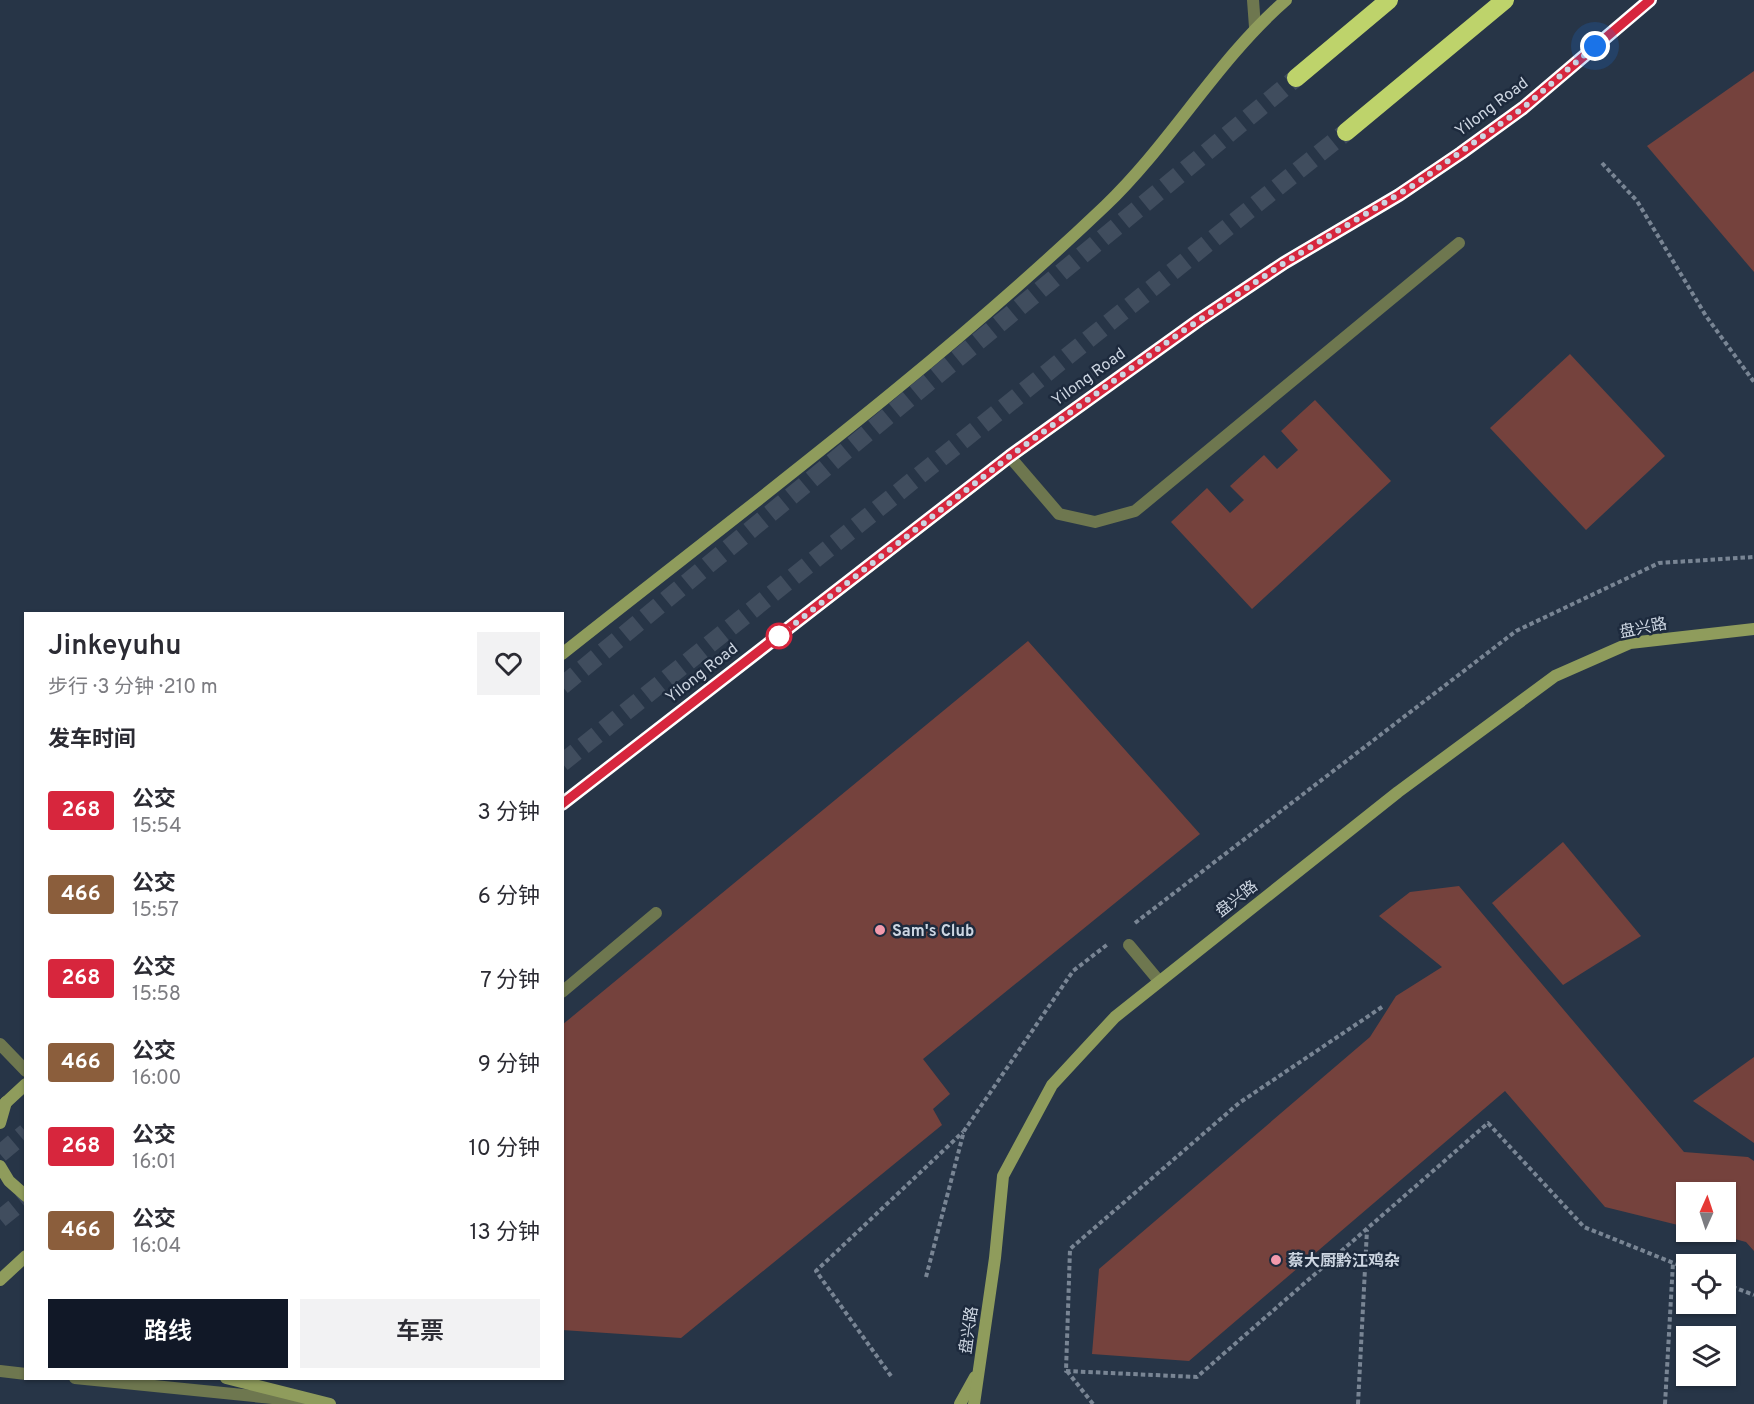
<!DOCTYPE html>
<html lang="zh">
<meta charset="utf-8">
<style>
body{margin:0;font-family:Overpass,"Noto Sans SC",sans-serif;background:#f2f2f3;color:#2b2b33;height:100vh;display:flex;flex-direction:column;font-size:22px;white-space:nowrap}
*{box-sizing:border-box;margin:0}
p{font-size:20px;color:#7c7c81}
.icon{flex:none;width:33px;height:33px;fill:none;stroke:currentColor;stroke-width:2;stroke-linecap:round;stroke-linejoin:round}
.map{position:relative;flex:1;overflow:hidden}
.drawer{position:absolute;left:24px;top:612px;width:540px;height:768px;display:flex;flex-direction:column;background:#fff;border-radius:0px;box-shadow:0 2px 4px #0004}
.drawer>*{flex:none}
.badge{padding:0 12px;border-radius:4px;font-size:21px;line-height:39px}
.needle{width:39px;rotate:3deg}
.tools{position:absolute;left:1676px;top:1182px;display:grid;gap:12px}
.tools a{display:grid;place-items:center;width:60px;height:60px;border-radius:0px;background:#fff;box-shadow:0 2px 4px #0004;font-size:30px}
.you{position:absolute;width:30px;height:30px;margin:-15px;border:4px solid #fff;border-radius:50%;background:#1a73e8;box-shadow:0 0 0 9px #1a73e833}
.map>.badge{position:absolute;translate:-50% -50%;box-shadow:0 0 0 3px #fff}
h2{padding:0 24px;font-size:22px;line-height:54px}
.round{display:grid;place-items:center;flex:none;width:63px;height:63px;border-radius:0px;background:#f2f2f3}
.overview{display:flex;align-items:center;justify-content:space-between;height:102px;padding:0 24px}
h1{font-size:28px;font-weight:600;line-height:45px}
.cta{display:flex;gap:12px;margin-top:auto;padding:12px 24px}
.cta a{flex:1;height:69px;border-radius:0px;background:#111827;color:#fff;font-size:24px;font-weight:600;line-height:69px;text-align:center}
.cta a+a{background:#f2f2f3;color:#2b2b33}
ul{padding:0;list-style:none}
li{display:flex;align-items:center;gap:18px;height:84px;padding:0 24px}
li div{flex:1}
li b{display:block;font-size:22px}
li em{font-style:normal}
li .badge{min-width:66px;font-weight:700;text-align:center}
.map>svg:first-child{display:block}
.building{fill:#75423d}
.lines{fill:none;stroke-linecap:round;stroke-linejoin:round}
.highway-tunnel{stroke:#404d5e;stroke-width:18;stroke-dasharray:18 9;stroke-linecap:butt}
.path{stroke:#798594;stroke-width:4;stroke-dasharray:4.5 3;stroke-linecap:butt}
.lane{stroke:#6e774f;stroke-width:12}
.street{stroke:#6e774f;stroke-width:12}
.secondary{stroke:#8f9c5c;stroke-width:12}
.highway{stroke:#bed36b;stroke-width:18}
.line-casing{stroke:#fff;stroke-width:14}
.line{stroke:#d7263d;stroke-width:9}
.walk{stroke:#ccd5e1;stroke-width:6;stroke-dasharray:0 10.8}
.stop-dot{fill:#fff;stroke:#d7263d;stroke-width:3}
.poi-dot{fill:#f29aad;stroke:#1d2a3d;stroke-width:2}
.labels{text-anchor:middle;stroke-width:5;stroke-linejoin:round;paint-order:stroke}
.street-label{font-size:16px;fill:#ccd5e1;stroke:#1d2a3d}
.poi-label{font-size:16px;font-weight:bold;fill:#ccd5e1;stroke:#1d2a3d;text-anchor:start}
</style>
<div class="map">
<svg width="1754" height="1404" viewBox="0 0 1754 1404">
<rect width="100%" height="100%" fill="#273547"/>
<g class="building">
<polygon points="1754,71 1754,272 1647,146"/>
<polygon points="1570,354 1665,456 1586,530 1490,428"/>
<polygon points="1315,400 1391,481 1252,609 1171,522 1207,488 1230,513 1244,500 1230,486 1264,455 1277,469 1298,450 1281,431"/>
<polygon points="1028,641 1200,834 923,1059 950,1094 933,1109 942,1125 681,1338 562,1330 562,1025"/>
<polygon points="1563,842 1641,936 1563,985 1492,903"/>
<polygon points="1459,886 1684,1152 1748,1157 1754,1161 1754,1251 1746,1242 1708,1232 1725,1232 1725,1192 1686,1192 1686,1227 1605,1207 1505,1091 1189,1361 1092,1354 1099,1269 1370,1037 1396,996 1442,967 1379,916 1410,892"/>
<polygon points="1754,1057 1754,1143 1693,1101"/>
</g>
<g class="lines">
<g class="highway-tunnel">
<polyline points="562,686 1296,78"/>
<polyline points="562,763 1346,132"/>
<polyline points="0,1154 26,1132"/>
<polyline points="0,1219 26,1198"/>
</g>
<g class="path">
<polyline points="1602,163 1637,201 1706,316 1754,382"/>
<polyline points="1135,923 1516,631 1659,563 1754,557"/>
<polyline points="1382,1007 1239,1103 1070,1249 1066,1371 1197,1377 1488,1123 1584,1227 1686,1268"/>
<polyline points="926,1277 964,1131 1073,971 1108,944"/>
<polyline points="1725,1284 1754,1295"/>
<polyline points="1067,1371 1093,1404"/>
<polyline points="891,1376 816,1271 963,1132"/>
<polyline points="1358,1404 1367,1230"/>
<polyline points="1665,1404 1673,1263"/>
</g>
<g class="lane">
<polyline points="1010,457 1059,514 1095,522 1135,511 1459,243"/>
<polyline points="1129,945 1159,981"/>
<polyline points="562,992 656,913"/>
<polyline points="0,1044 26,1071"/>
</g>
<g class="street">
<polyline points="1253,0 1255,27"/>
<polyline points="0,1371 26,1374"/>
<polyline points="75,1378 302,1401"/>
</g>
<g class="secondary">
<path d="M562,654C746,508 935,368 1105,206C1171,143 1217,60 1286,0"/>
<polyline points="562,804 1010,457 1199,320 1284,263 1399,195 1461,153 1523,108 1650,0"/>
<polyline points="0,1108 26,1084"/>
<polyline points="0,1123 6,1102"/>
<polyline points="0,1166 9,1181 26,1196"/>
<polyline points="0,1280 26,1256"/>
<polyline points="226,1378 330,1404"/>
<polyline points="960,1404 975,1377"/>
<polyline points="974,1404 995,1258 1003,1176 1052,1085 1115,1017 1398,792 1555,676 1630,643 1754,629"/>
</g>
<g class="highway">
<polyline points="1296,78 1389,0"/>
<polyline points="1346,132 1505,0"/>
</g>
</g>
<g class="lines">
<defs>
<polyline id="line" points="562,804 1010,456 1199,320 1284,263 1399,195 1461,153 1523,108 1650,0"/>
</defs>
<use href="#line" class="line-casing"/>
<use href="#line" class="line"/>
<polyline class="walk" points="779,636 1010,456 1180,333 1284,263 1414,185 1523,108 1595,46"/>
</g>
<circle class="stop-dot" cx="779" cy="636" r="12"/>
<g class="poi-dot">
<circle cx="880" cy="930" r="6"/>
<circle cx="1276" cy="1260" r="6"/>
</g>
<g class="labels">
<g class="street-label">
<text transform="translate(1491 106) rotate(-37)" y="6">Yilong Road</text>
<text transform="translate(1088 376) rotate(-36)" y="6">Yilong Road</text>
<text transform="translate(1643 627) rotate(-11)" y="6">盘兴路</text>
<text transform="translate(701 672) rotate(-38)" y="6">Yilong Road</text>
<text transform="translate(1236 898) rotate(-38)" y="6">盘兴路</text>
<text transform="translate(968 1330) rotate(-82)" y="6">盘兴路</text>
</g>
<g class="poi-label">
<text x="892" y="936">Sam's Club</text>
<text x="1288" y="1266">蔡大厨黔江鸡杂</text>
</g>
</g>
</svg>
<div class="tools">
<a><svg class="needle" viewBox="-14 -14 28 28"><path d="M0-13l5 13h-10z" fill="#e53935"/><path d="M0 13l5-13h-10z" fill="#7c7c81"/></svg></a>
<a><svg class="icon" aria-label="locate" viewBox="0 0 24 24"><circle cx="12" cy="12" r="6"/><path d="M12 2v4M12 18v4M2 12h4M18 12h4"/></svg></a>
<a><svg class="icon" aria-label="layers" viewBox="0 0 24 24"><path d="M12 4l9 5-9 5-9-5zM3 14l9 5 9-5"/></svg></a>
</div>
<div class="you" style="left:1595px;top:46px"></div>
<section class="drawer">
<div class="overview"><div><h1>Jinkeyuhu</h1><p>步行 · 3 分钟 · 210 m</p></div><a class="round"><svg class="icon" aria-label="heart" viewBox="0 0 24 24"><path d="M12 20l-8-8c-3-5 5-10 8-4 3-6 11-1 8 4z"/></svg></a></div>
<h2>发车时间</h2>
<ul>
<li><span class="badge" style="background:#d7263d;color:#fff">268</span><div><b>公交</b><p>15:54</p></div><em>3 分钟</em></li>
<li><span class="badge" style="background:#8b5e3c;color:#fff">466</span><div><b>公交</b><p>15:57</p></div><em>6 分钟</em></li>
<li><span class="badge" style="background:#d7263d;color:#fff">268</span><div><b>公交</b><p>15:58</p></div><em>7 分钟</em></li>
<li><span class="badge" style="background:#8b5e3c;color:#fff">466</span><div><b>公交</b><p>16:00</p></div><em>9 分钟</em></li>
<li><span class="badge" style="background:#d7263d;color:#fff">268</span><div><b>公交</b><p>16:01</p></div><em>10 分钟</em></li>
<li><span class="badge" style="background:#8b5e3c;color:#fff">466</span><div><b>公交</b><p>16:04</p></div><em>13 分钟</em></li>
</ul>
<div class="cta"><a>路线</a><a>车票</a></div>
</section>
</div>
